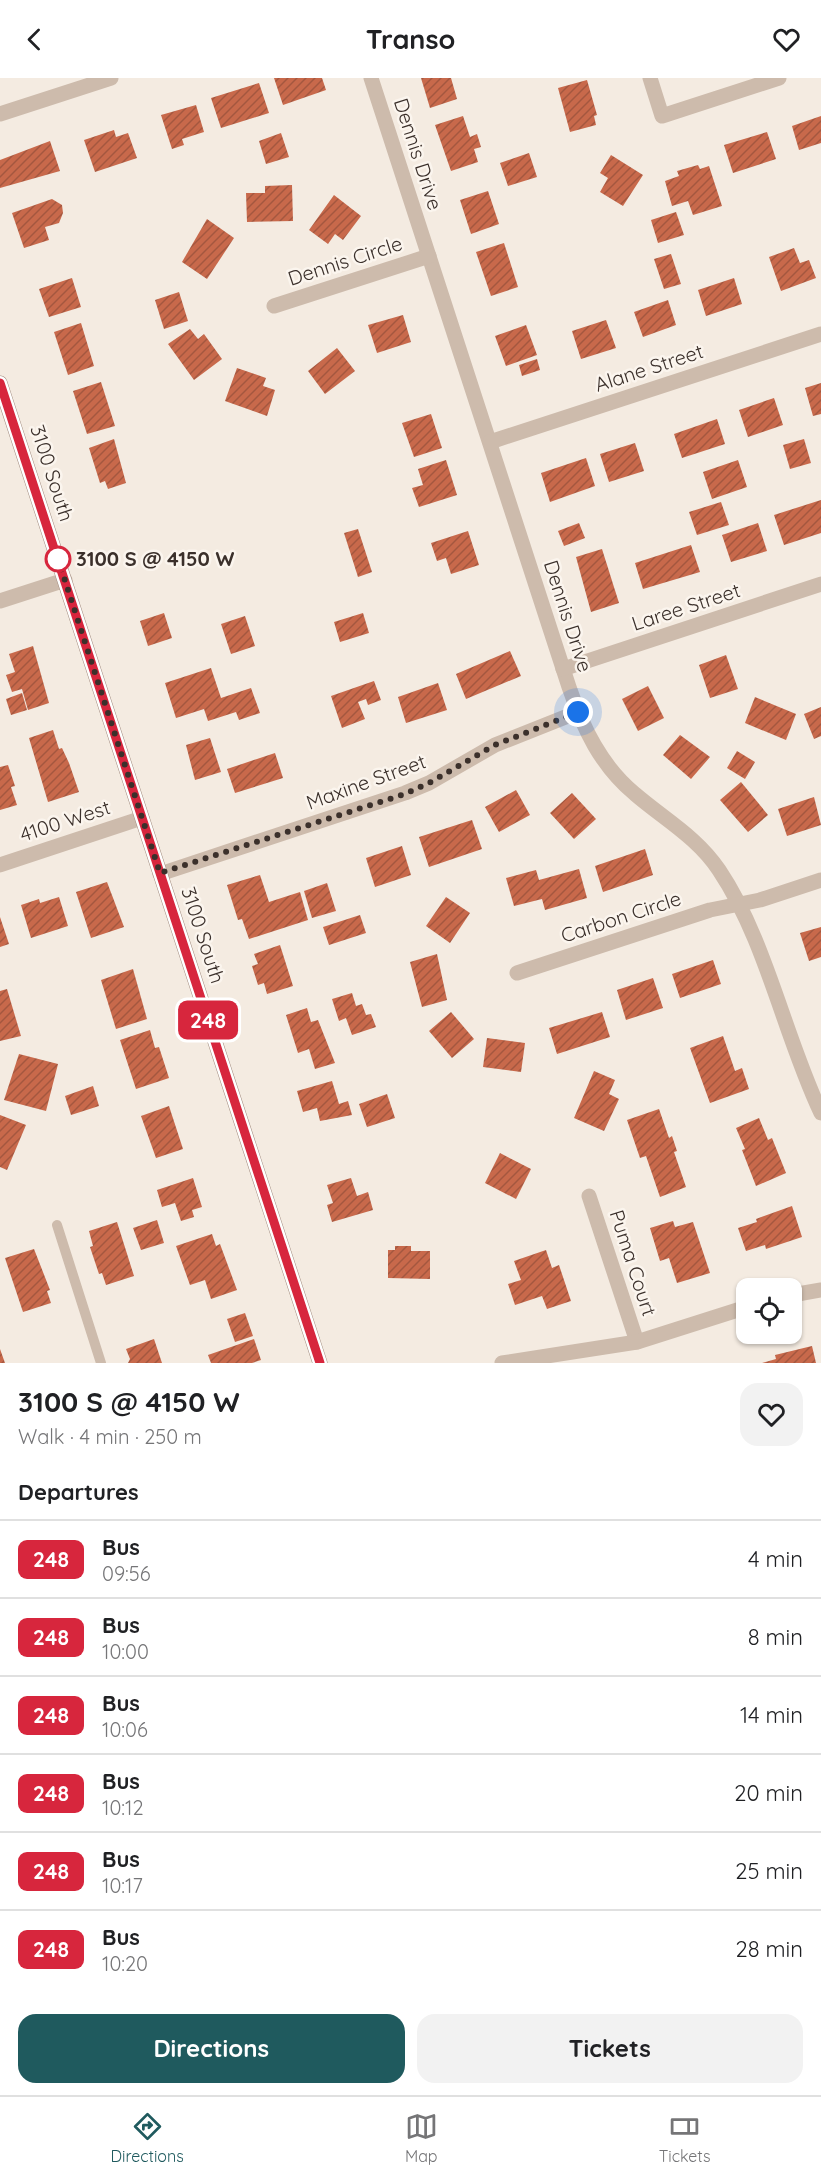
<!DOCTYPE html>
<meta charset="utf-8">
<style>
body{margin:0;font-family:Quicksand,sans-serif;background:#f2f2f2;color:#202124;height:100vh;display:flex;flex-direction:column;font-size:22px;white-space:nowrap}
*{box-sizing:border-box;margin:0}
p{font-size:20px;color:#757577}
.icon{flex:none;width:33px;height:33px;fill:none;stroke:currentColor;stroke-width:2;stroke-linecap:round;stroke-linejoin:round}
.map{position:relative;height:1285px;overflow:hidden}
.sheet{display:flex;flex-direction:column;background:#fff;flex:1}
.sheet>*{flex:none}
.badge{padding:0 12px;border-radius:9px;font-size:21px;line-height:39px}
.controls{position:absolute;left:736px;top:1200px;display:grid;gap:12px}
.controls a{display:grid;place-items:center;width:66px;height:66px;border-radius:12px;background:#fff;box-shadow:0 2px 4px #0004;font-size:30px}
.you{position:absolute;width:30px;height:30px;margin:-15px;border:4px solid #fff;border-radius:50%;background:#1a73e8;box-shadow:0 0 0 9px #1a73e833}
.map>.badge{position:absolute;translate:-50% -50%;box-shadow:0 0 0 3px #fff}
h2{padding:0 18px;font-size:22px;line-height:54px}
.round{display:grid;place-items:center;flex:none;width:63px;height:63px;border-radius:18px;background:#f2f2f2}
.overview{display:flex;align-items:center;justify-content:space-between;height:102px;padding:0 18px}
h1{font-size:28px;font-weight:700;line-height:45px}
.button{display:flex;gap:12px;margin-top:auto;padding:12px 18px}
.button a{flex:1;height:69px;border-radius:18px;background:#1f5a5e;color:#fff;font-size:24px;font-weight:700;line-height:69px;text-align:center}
.button a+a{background:#f2f2f2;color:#202124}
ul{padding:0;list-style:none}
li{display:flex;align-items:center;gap:18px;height:78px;padding:0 18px;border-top:2px solid #e0e0e0}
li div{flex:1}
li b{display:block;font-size:22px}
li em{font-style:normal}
li .badge{min-width:66px;font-weight:700;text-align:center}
header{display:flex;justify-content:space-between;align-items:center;height:78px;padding:0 18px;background:#fff;font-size:27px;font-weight:700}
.menu{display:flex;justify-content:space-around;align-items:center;height:84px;border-top:2px solid #e0e0e0;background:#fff;font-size:16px;color:#757577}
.menu a{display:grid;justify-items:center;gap:3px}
.menu .current{color:#1f5a5e}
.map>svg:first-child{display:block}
.building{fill:url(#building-hatch)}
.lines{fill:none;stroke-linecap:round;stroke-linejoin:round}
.lane{stroke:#cdbbac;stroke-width:10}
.street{stroke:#cdbbac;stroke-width:15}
.secondary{stroke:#a18a7d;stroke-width:15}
.line-casing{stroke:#fff;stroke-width:14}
.line{stroke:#d7263d;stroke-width:9}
.walk{stroke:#3b302b;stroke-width:6;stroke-dasharray:0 10.8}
.stop-dot{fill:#fff;stroke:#d7263d;stroke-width:3}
.labels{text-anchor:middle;stroke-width:5;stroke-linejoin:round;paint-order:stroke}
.street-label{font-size:20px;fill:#3b302b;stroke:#fbf5ee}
.stop-label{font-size:20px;font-weight:bold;fill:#3b302b;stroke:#fbf5ee;text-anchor:start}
</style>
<header><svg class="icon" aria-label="back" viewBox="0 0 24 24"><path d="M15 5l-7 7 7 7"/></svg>Transo<svg class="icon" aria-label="heart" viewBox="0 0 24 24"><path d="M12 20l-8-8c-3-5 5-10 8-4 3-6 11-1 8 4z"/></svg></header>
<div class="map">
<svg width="821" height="1285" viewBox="0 0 821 1285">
<defs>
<pattern id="building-hatch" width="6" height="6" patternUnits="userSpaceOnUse" patternTransform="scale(1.5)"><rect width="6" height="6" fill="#c8694b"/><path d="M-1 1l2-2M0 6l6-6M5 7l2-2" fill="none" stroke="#a4573f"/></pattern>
</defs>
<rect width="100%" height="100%" fill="#f4ebe1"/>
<g class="building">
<polygon points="274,0 322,0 326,12 283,27"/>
<polygon points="421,0 451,0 457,21 430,30"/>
<polygon points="587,2 597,37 594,38 596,47 570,54 558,10"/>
<polygon points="259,5 269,35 221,50 211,20"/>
<polygon points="196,27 204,54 182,61 184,67 172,71 161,37"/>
<polygon points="463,38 470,59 477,56 481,69 474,71 478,84 451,93 435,47"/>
<polygon points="821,38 821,65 799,72 792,48"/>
<polygon points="114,52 116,59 128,55 137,80 95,94 84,62"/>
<polygon points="767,54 776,81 733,95 724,67"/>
<polygon points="281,55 289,79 266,86 259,63"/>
<polygon points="50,63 60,93 0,110 0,82"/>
<polygon points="529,75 537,99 508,108 500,85"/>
<polygon points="611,77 643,97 623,128 600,114 608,100 600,95"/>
<polygon points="698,87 700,91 709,88 722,128 693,137 688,123 672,128 665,103 679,98 677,93"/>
<polygon points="292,107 293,143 247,144 246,115 265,115 265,108"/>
<polygon points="488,113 499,146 471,156 460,122"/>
<polygon points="334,117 361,138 343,162 335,156 328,166 309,152"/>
<polygon points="52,121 62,127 63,135 59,145 45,149 49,162 24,170 12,135"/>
<polygon points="676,134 684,157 658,165 651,142"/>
<polygon points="207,141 234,160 207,201 182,184"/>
<polygon points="504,165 518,209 491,218 476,174"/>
<polygon points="794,170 800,185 809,182 816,200 781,213 769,179"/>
<polygon points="671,176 681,206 664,211 654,181"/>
<polygon points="72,200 81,229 49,239 39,211"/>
<polygon points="734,200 742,226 706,238 698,212"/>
<polygon points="179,214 188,243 164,251 155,222"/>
<polygon points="668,222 676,247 643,259 634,234"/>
<polygon points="403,237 411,264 377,275 368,247"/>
<polygon points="606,242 616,270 581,281 572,253"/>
<polygon points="81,245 94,288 68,297 54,254"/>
<polygon points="526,247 537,277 506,288 495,258"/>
<polygon points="190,251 198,261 204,256 222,281 194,302 168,266"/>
<polygon points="337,270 355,293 325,316 308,293"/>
<polygon points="537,281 540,292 522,298 519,287"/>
<polygon points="237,290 266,300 263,308 275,312 267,338 225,323"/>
<polygon points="101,304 115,348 87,356 73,313"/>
<polygon points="821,305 821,336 813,338 805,310"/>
<polygon points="774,320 783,347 748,359 739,332"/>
<polygon points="431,336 442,370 414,379 402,345"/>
<polygon points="717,341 725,366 682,380 674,356"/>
<polygon points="114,361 126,405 108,411 105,403 100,405 89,370"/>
<polygon points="804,361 811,385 790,391 783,367"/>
<polygon points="635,365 644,393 609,404 600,376"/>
<polygon points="586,380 595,408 550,424 541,395"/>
<polygon points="446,382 457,417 419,429 412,410 423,407 418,391"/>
<polygon points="738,382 747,409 712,421 703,394"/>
<polygon points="821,422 821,455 784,467 774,437"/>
<polygon points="721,424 729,447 697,457 689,434"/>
<polygon points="579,445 585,460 564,468 558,453"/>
<polygon points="758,445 767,473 731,484 722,457"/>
<polygon points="358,451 372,494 358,499 344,455"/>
<polygon points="468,453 479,487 451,496 446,480 437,483 431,465"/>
<polygon points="691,467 700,494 643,511 635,485"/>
<polygon points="602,471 619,525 591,534 576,479"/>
<polygon points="164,535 172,560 148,568 140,543"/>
<polygon points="363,535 369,555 340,564 334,544"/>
<polygon points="245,538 255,568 231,576 221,546"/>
<polygon points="33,568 49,625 28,632 22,611 12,614 6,597 15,594 9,576"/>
<polygon points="510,573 521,598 466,621 456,596"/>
<polygon points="726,577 738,611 710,620 699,587"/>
<polygon points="211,590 221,620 251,610 260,635 239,642 236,634 208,643 204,631 176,640 165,605"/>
<polygon points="374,603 381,622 368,627 366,621 358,624 365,641 342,650 331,618"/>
<polygon points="438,605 447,632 406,645 398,619"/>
<polygon points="648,608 664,640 638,653 622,621"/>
<polygon points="22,615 27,632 11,637 6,621"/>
<polygon points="755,619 796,636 786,662 745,645"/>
<polygon points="821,629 821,658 814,661 804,636"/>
<polygon points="53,652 59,671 62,670 69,685 79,714 48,724 29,660"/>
<polygon points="680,657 710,679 691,701 663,677"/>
<polygon points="210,660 221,694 195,702 186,667"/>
<polygon points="737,673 755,684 745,701 727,690"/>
<polygon points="275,675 283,700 235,715 227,691"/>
<polygon points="8,687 15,708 11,709 17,727 0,732 0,689"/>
<polygon points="741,704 768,737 748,754 720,722"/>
<polygon points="516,712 530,737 499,754 485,729"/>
<polygon points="572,715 596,741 574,761 550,735"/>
<polygon points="814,719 821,747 787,758 778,731"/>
<polygon points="472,742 482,771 429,789 419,759"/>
<polygon points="402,768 411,797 375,809 366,780"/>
<polygon points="645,771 653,797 603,814 595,788"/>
<polygon points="579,791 587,820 545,832 542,821 514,828 506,800 536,792 539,802"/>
<polygon points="260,797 269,824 300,814 308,842 249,861 242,841 238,842 227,807"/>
<polygon points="107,804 124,849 91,860 76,814"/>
<polygon points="327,805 336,833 312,840 304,813"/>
<polygon points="59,819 68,848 31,860 21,827 39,821 40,825"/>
<polygon points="446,819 470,835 450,865 426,848"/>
<polygon points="360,837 366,855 329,867 323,849"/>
<polygon points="0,839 9,866 0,869"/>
<polygon points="821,849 821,879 809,883 800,855"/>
<polygon points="280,867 293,908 267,916 264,905 258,907 252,888 258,886 254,876"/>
<polygon points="437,876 447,922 422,929 410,884"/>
<polygon points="713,882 721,906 680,920 672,896"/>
<polygon points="133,891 147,941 116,951 101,902"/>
<polygon points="653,900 663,930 626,942 617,912"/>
<polygon points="7,911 21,958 0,963 0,913"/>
<polygon points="352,915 356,928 362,926 366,937 371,936 376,949 352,957 346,940 339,943 332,921"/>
<polygon points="307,930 311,944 318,942 335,985 315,991 309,971 298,975 286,937"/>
<polygon points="451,934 474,961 452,980 429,953"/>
<polygon points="602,934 610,959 557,976 549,950"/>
<polygon points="150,952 155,970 159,969 169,1000 136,1011 120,962"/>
<polygon points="723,958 735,993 742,990 749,1011 710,1025 690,970"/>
<polygon points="487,960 525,965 521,994 483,989"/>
<polygon points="19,976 58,986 46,1033 4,1022"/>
<polygon points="594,993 615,1002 609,1016 619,1021 604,1053 574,1040"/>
<polygon points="332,1003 339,1026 348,1023 352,1037 320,1043 317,1030 303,1034 297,1013"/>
<polygon points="93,1008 99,1028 71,1037 65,1018"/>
<polygon points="387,1016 395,1040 367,1049 359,1026"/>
<polygon points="169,1028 183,1071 156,1080 141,1038"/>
<polygon points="659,1031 669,1060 672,1058 677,1073 674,1074 686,1109 660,1119 646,1078 640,1080 627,1042"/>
<polygon points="0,1037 26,1047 7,1092 0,1089"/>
<polygon points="759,1040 768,1062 772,1060 786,1095 756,1108 742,1072 745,1071 736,1050"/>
<polygon points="500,1075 531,1091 516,1121 485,1105"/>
<polygon points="193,1100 202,1129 192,1132 194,1139 181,1143 175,1125 162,1129 157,1112"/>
<polygon points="351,1100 357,1118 368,1114 373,1132 332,1144 327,1127 333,1125 327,1107"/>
<polygon points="792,1128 802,1159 766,1171 765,1167 746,1173 738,1150 757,1144 756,1141"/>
<polygon points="157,1142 164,1165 141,1172 133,1150"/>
<polygon points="673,1143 675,1149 693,1144 710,1195 677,1205 669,1180 660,1183 650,1150"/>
<polygon points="117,1144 134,1198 106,1207 102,1195 99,1196 90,1169 93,1168 89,1153"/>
<polygon points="212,1156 216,1168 220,1166 237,1212 211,1221 205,1202 190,1207 176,1168"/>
<polygon points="395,1168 411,1168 411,1173 430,1173 430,1201 388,1200 388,1172 395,1172"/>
<polygon points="34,1171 50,1212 47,1213 51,1225 23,1234 5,1180"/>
<polygon points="546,1172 552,1190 559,1187 571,1223 547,1231 542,1218 515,1227 508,1206 521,1202 514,1183"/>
<polygon points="245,1235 253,1258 235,1264 227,1241"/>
<polygon points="154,1261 162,1285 128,1285 130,1281 126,1271"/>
<polygon points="254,1261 261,1282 252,1285 211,1285 208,1277"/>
<polygon points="812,1268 816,1285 762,1285 776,1281 775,1277"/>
<polygon points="0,1272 0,1271 5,1285 0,1285"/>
</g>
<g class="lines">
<polyline class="lane" points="57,1147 101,1285"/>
<g class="street">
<path d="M371,0L569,609C583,650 601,688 635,716C664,741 697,759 719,792C766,862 784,957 821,1035"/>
<polyline points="650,0 662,38 779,0"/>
<polyline points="0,36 111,0"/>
<polyline points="274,228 429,178"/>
<polyline points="490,364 821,256"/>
<polyline points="0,523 65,502"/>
<polyline points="563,591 821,506"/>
<polyline points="0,787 142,740"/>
<polyline points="160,796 405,715 429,705 495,667 578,634"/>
<polyline points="517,895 710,832 760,822 821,802"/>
<polyline points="589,1118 637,1264"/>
<polyline points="792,1217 821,1212"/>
<polyline points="502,1285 637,1264 747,1229"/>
</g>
<polyline class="secondary" points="0,305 320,1285"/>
</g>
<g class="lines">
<defs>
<polyline id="line" points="0,305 320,1285"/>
</defs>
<use href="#line" class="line-casing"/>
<use href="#line" class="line"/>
<polyline class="walk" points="58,481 160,795 405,716 429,705 495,667 578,634"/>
</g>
<circle class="stop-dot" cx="58" cy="481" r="12"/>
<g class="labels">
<g class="street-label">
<text transform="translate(418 76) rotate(72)" y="7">Dennis Drive</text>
<text transform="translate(345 183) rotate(-18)" y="7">Dennis Circle</text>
<text transform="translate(649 290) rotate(-18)" y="7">Alane Street</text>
<text transform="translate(52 395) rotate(72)" y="7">3100 South</text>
<text transform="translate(686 529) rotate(-18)" y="7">Laree Street</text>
<text transform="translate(568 538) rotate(72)" y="7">Dennis Drive</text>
<text transform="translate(366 704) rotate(-20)" y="7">Maxine Street</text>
<text transform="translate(65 743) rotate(-18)" y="7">4100 West</text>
<text transform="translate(621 839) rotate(-18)" y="7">Carbon Circle</text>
<text transform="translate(203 857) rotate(72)" y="7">3100 South</text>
<text transform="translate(633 1185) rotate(72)" y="7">Puma Court</text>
</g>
<g class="stop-label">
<text x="76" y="488">3100 S @ 4150 W</text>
</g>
</g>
</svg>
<div class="controls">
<a><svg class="icon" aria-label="locate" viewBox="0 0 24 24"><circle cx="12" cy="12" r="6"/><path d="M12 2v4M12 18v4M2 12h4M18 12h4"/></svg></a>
</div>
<div class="you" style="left:578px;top:634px"></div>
<b class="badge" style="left:208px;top:942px;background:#d7263d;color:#fff">248</b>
</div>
<section class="sheet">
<div class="overview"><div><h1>3100 S @ 4150 W</h1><p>Walk · 4 min · 250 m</p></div><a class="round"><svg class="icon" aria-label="heart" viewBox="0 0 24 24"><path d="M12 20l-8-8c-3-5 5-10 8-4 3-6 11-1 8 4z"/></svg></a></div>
<h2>Departures</h2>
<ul>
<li><span class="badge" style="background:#d7263d;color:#fff">248</span><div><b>Bus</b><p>09:56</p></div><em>4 min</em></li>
<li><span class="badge" style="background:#d7263d;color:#fff">248</span><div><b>Bus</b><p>10:00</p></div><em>8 min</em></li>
<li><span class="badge" style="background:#d7263d;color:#fff">248</span><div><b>Bus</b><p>10:06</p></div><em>14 min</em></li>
<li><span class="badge" style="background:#d7263d;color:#fff">248</span><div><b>Bus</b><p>10:12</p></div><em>20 min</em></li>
<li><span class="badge" style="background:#d7263d;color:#fff">248</span><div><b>Bus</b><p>10:17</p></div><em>25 min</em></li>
<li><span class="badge" style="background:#d7263d;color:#fff">248</span><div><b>Bus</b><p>10:20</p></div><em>28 min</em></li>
</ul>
<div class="button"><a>Directions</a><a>Tickets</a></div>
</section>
<nav class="menu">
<a class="current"><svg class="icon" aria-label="directions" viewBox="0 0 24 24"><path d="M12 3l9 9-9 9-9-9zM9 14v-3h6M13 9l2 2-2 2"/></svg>Directions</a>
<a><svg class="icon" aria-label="map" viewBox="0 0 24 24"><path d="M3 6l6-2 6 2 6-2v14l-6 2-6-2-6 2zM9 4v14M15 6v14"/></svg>Map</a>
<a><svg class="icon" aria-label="tickets" viewBox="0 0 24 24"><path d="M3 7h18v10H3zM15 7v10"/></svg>Tickets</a>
</nav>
